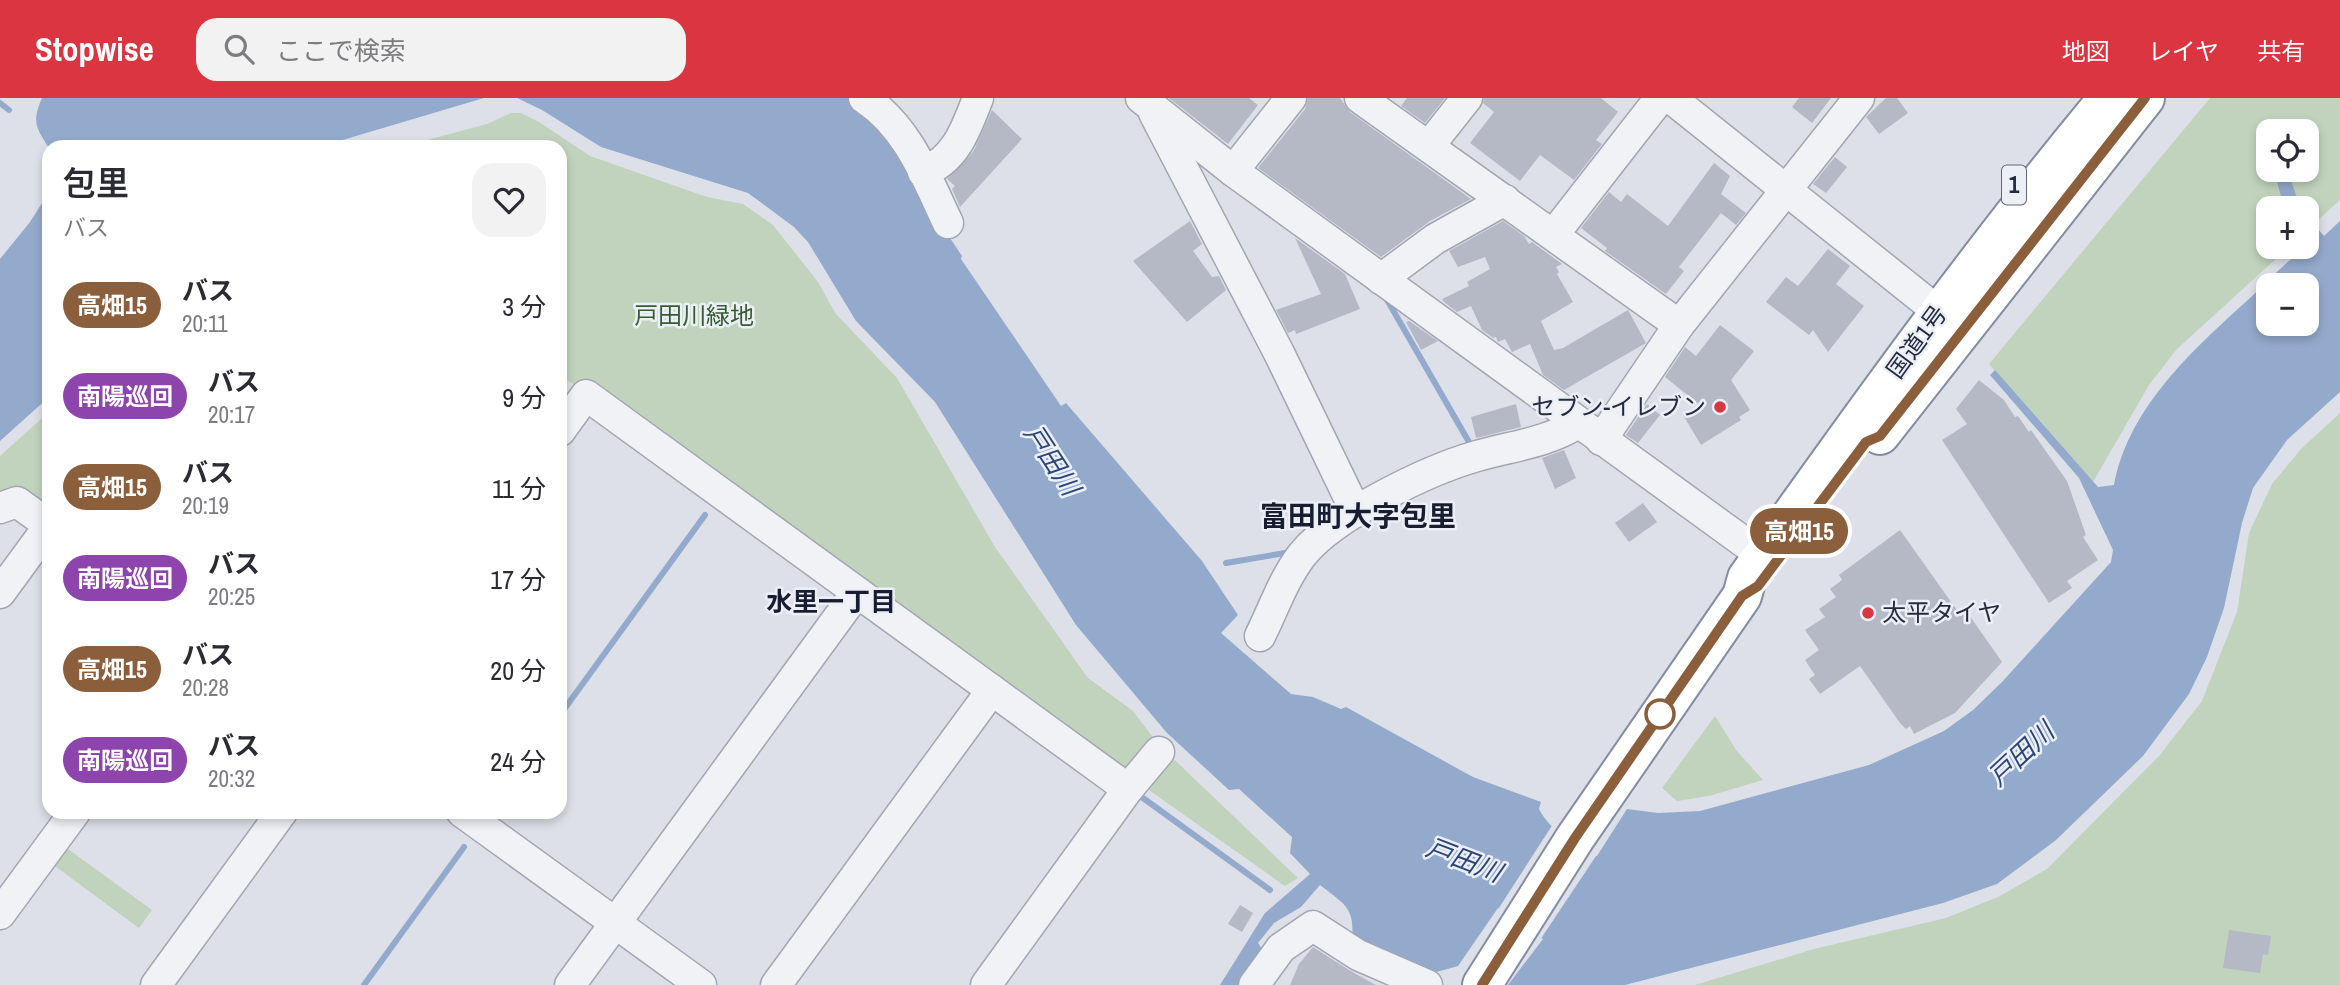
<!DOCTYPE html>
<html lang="ja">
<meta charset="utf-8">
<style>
body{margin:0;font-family:"Archivo Narrow","Noto Sans JP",sans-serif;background:#f2f2f3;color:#2b2b33;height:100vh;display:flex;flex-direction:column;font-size:26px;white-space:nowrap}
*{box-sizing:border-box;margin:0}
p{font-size:23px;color:#7c7c81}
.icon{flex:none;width:38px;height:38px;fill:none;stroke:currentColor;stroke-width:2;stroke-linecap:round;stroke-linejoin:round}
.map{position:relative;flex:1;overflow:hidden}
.drawer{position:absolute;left:42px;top:42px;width:525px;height:679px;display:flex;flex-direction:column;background:#fff;border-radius:21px;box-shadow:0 4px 10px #0003}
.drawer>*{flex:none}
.badge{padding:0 14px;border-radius:23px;font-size:24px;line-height:46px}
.tools{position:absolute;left:2256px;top:21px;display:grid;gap:14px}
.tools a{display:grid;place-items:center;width:63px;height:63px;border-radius:14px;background:#fff;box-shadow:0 4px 10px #0003;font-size:35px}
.map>.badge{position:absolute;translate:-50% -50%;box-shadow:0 0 0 4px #fff}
.round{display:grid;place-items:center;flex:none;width:74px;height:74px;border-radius:21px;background:#f2f2f3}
.head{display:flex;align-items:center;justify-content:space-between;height:119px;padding:0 21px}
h1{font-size:33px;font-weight:600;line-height:52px}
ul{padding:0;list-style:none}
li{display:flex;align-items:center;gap:21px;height:91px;padding:0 21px}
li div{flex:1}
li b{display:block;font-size:26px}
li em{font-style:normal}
li .badge{min-width:77px;font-weight:700;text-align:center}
header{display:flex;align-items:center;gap:42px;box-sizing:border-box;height:98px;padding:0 35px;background:#da3540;color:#fff}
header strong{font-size:33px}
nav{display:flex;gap:38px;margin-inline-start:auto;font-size:24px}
.search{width:490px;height:63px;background:#f2f2f3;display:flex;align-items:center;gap:18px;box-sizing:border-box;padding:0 24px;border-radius:21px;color:#7c7c81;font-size:26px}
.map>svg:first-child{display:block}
.green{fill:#c1d3bd;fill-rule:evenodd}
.water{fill:#94aacc;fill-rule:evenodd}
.pier{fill:#dde0e8}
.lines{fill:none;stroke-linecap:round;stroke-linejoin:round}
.stream{stroke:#94aacc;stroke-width:6}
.building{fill:#b4b9c5}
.minor-casing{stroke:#a2a6b2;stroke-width:33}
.highway-casing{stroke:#838ca0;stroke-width:42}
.minor{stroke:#f0f2f6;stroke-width:30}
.highway{stroke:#fff;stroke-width:38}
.line-casing{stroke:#fff;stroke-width:16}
.line{stroke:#8b5e3c;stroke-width:10}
.poi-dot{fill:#da3540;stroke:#eceff6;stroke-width:2.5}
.stop-dot{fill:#fff;stroke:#8b5e3c;stroke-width:3.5}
.labels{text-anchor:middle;stroke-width:5;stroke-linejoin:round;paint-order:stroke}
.shield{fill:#eceff6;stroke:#616677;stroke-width:2}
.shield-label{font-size:23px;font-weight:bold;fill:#252c40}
.park-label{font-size:24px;fill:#365d31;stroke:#eceff6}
.street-label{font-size:24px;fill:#252c40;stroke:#eceff6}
.poi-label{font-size:24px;fill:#252c40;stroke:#eceff6;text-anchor:end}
.water-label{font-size:26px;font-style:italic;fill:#2c4777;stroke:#eceff6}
.neighbourhood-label{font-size:26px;font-weight:bold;fill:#181e31;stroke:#eceff6}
.quarter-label{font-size:28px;font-weight:bold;fill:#181e31;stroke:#eceff6}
</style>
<header>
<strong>Stopwise</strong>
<div class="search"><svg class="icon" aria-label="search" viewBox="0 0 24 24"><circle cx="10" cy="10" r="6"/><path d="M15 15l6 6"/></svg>ここで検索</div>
<nav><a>地図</a><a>レイヤ</a><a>共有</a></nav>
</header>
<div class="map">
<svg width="2340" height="887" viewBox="0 0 2340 887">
<rect width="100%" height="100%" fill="#dde0e8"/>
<g class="green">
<path d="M2210,0H2340V102L2307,132L2306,110H2268V149H2289L2177,251L2149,287L2093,384L1989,266ZM2268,33H2306V72H2268Z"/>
<polygon points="511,15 521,15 539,24 590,58 707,99 743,106 773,127 818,184 836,216 897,280 995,449 1088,580 1133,613 1158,646 1298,780 1285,788 560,277 560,49 401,49 487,26"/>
<polygon points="49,314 49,407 38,410 0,401 0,358"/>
<polygon points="2340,315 2340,887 1695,887 1814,851 1946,820 1998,799 2047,771 2159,658 2202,603 2237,514 2249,435 2272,386 2301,351"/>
<polygon points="1715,618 1736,652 1763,682 1709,698 1677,703 1662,690"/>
<polygon points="61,746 152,812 139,830 48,763"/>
</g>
<g class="water">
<path d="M42,0H484L319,49L49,50C35,29 32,23 42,0Z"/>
<path d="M517,0H847L886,29L928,107L962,158L961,161L1061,308L1066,305L1202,463L1238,517L1221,535L1291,596L1313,599L1341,611L1346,609L1473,679L1541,704L1539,711C1548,729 1576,753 1597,758L1627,711L1658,715L1700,713L1869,667L1944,633L1973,612L2002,584L2111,464L2113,452L2079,380L1990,277L1995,272L2098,389L2114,387C2129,308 2194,251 2251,199C2269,182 2287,163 2306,149L2310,145L2307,140L2317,130L2324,138L2340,123V294L2287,342L2253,390L2242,425L2224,510L2207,559L2189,596L2143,658L2056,742L1997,786L1943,805L1625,887H1508L1543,841L1498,810L1458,868L1433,875L1352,841C1355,809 1344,806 1320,787L1301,809L1274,825L1258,845L1264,854L1240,887H1220L1265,815L1310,776L1290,755L1292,739L1239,691L1229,692L1167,635L1076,527L935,304L856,223L808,144L794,129L748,95L601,49L542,12ZM2268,187H2306V226H2268Z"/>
<polygon points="2274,72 2287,72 2301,110 2284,110"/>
<polygon points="49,94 49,299 0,343 0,161 30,124"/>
</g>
<polygon class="pier" points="1553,726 1589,753 1598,755 1540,842 1497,813"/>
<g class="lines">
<g class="stream">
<polyline points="0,5 9,12"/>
<polyline points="1386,200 1473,351"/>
<polyline points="1226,465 1291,454"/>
<polyline points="560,617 705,417"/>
<polyline points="1143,700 1270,792"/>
<polyline points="442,714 454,723"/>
<polyline points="364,887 464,749"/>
</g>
</g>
<g class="building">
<polygon points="1169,0 1249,0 1258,7 1228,46"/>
<polygon points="1308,0 1340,0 1350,14 1471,101 1430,123 1381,159 1258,70 1305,11"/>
<polygon points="1407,0 1445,0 1425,25 1401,8"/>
<polygon points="1484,0 1601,0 1618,14 1596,42 1602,46 1574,82 1540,57 1520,83 1470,45 1494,14 1483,5"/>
<polygon points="1799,0 1831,0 1812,25 1792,9"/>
<polygon points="1886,0 1897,0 1908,15 1879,36 1866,19"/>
<polygon points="992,12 1022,41 960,109 952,91 955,88 947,81 973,54"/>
<polygon points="1835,59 1847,69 1826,95 1813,86"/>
<polygon points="1714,65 1730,78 1721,96 1746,115 1736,127 1721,115 1679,169 1684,173 1666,196 1605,153 1607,150 1581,130 1609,94 1621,104 1627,96 1668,128"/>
<polygon points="1190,123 1202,146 1193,153 1212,179 1219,178 1226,192 1187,224 1133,163"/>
<polygon points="1503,123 1524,138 1529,146 1532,144 1562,166 1556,169 1559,174 1557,176 1573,204 1541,223 1554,252 1563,250 1628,212 1646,245 1564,292 1543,277 1530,246 1512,254 1505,241 1498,244 1496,239 1493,240 1482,232 1471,208 1457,214 1444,204 1442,201 1469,188 1467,184 1490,171 1485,159 1458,169 1449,153"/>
<polygon points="1295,140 1345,176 1360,211 1296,236 1295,232 1288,235 1276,212 1321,196"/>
<polygon points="1828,151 1850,168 1836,186 1864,208 1828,254 1813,232 1809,237 1766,204 1786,179 1798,188"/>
<polygon points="1409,223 1438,243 1421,252 1406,224"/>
<polygon points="1720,227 1754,253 1731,282 1750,312 1739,319 1741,322 1701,347 1683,317 1700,307 1665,279 1685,249 1696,258"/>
<polygon points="1979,282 2004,302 2015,319 2018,318 2029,334 2031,332 2067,383 2086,437 2083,439 2098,462 2067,483 2072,490 2049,505 1942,342 1967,326 1956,311"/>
<polygon points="1516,306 1521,329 1476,340 1471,319"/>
<polygon points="1647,306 1660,317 1638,345 1626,337"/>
<polygon points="1564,352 1576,380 1555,391 1542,360"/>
<polygon points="1643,405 1657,424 1629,444 1615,425"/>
<polygon points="1900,432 1961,518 1967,514 2002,564 1955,615 1914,636 1910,628 1906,631 1900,625 1860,568 1820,596 1809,581 1815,577 1805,562 1819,552 1805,532 1825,519 1819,511 1836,499 1830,491 1842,482 1839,477"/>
<polygon points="1240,807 1253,815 1242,834 1228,826"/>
<polygon points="2229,832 2271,838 2268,857 2263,856 2260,875 2223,870"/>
<polygon points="1313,849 1349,872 1376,887 1290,887 1299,866"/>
</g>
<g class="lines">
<defs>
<g id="minor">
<path d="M864,0C908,29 926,79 948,125"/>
<polyline points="1141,0 1233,73 1752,450"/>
<polyline points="1360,0 1679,227"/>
<polyline points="1671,0 1955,227"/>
<polyline points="1154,15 1279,255 1356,414"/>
<polyline points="1429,48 1467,0"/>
<polyline points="1233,73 1291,0"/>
<path d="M923,74C956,62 966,31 978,0"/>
<polyline points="1554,136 1660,0"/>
<polyline points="1381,181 1435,141 1505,102"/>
<polyline points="560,333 586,297 1128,691"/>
<polyline points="1601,342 1679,227 1859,0"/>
<polyline points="0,410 17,404 49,427"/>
<polyline points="0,495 49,428"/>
<path d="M1260,538C1273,512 1284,480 1302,457C1334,417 1428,372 1477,358C1512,348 1547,345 1578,325"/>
<polyline points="462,714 701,887"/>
<polyline points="0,816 75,714"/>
<polyline points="156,887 282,714"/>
<polyline points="570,887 857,494"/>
<polyline points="776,887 992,592"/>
<polyline points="986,887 1128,691 1159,654"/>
<polyline points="1254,887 1281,850 1313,828 1358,857 1427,887"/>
</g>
<g id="highway">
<polyline points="1880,337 2145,0"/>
<path d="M1482,887L1575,740L1742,498L1747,480C1863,316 1980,154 2108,0"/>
</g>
</defs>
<use href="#minor" class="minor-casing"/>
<use href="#highway" class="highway-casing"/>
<use href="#minor" class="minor"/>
<use href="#highway" class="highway"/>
</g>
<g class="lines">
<defs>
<polyline id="line" points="1482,887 1575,740 1742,498 1758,488 1866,344 1880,338 2145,0"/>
</defs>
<use href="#line" class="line-casing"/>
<use href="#line" class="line"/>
</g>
<g class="poi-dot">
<circle cx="1720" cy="309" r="7"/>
<circle cx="1868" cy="515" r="7"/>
</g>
<circle class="stop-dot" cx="1660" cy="616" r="14"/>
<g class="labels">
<rect class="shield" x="2002" y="67.5" width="24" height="39" rx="5"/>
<g class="shield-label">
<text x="2014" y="95">1</text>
</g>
<g class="park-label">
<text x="694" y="226">戸田川緑地</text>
</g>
<g class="street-label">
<text transform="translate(1917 244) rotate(-54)" y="8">国道1号</text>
</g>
<g class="poi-label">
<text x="1706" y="317">セブン-イレブン</text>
<text x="1882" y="523" text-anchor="start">太平タイヤ</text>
</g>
<g class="water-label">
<text transform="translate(1052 362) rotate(57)" y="9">戸田川</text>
<text transform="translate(2021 656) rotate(-43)" y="9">戸田川</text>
<text transform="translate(1464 762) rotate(21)" y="9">戸田川</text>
</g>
<g class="neighbourhood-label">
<text x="831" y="513">水里一丁目</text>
</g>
<g class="quarter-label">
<text x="1358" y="428">富田町大字包里</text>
</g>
</g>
</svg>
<div class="tools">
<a><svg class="icon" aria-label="locate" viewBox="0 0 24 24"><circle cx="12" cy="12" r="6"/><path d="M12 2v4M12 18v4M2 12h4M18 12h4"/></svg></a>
<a>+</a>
<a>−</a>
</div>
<b class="badge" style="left:1799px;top:433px;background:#8b5e3c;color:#fff">高畑15</b>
<section class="drawer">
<div class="head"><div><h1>包里</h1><p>バス</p></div><a class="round"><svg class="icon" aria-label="heart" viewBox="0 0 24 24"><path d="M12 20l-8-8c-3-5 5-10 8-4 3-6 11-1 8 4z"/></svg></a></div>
<ul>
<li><span class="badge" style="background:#8b5e3c;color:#fff">高畑15</span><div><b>バス</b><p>20:11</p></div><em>3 分</em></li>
<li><span class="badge" style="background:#8e44ad;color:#fff">南陽巡回</span><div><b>バス</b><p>20:17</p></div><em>9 分</em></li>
<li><span class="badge" style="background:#8b5e3c;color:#fff">高畑15</span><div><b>バス</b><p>20:19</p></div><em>11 分</em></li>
<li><span class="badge" style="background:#8e44ad;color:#fff">南陽巡回</span><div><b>バス</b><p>20:25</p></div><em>17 分</em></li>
<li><span class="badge" style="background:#8b5e3c;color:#fff">高畑15</span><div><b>バス</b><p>20:28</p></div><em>20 分</em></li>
<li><span class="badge" style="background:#8e44ad;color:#fff">南陽巡回</span><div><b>バス</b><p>20:32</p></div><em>24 分</em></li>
</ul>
</section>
</div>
